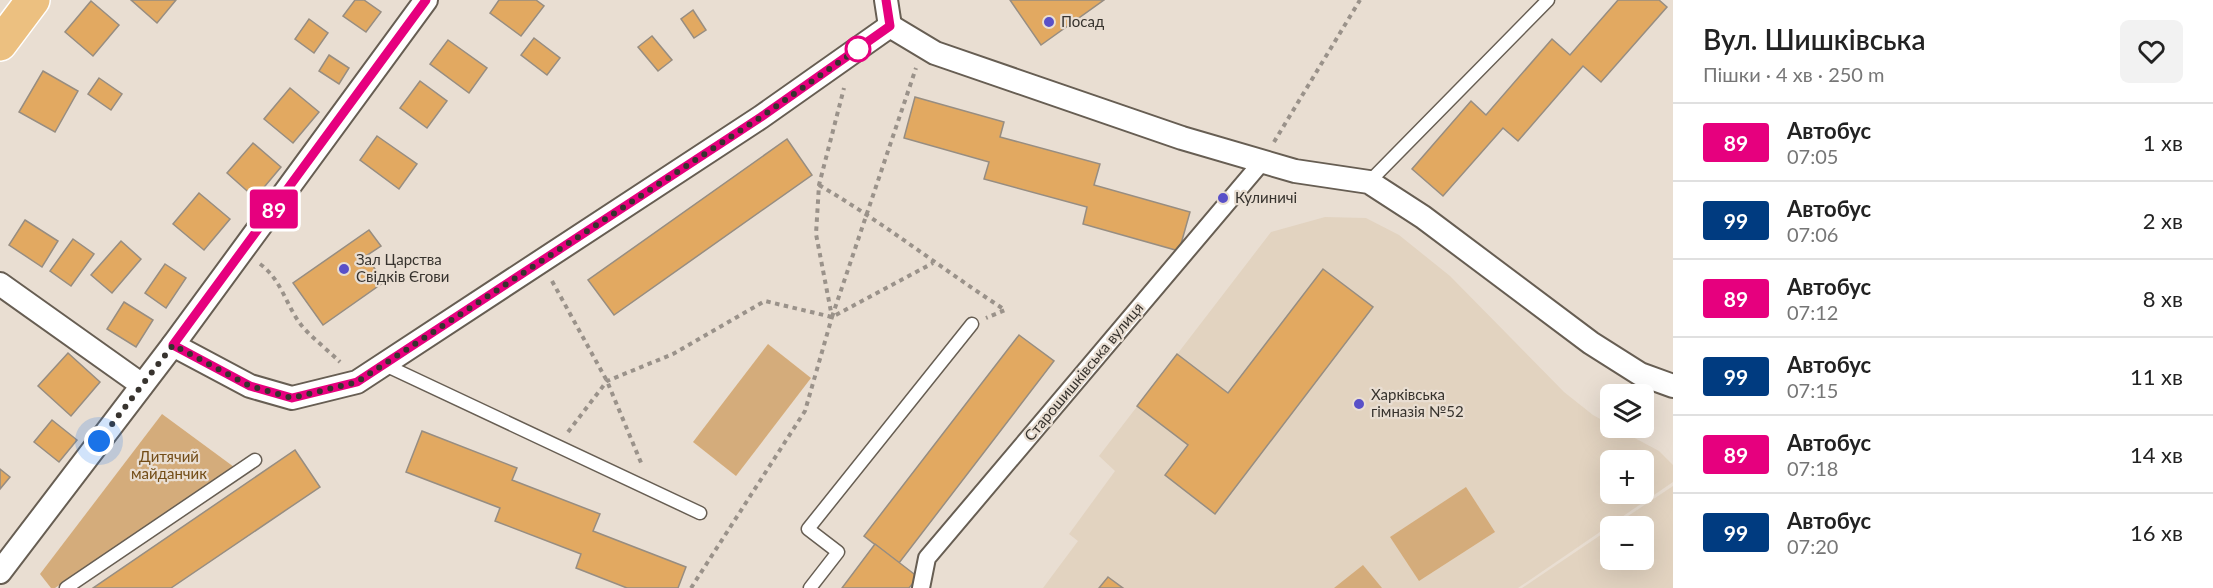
<!DOCTYPE html>
<html lang="uk">
<meta charset="utf-8">
<style>
body{margin:0;font-family:Lato,sans-serif;background:#f2f2f2;color:#222;height:100vh;display:flex;flex-direction:column;font-size:22px;white-space:nowrap}
*{box-sizing:border-box;margin:0}
p{font-size:20px;color:#767676}
.icon{flex:none;width:33px;height:33px;fill:none;stroke:currentColor;stroke-width:2;stroke-linecap:round;stroke-linejoin:round}
.map{position:relative;flex:1;overflow:hidden}
.panel{display:flex;flex-direction:column;background:#fff;width:540px}
.panel>*{flex:none}
.badge{padding:0 12px;border-radius:4px;font-size:21px;line-height:39px}
.buttons{position:absolute;left:1600px;top:384px;display:grid;gap:12px}
.buttons a{display:grid;place-items:center;width:54px;height:54px;border-radius:9px;background:#fff;box-shadow:0 6px 24px #0002;font-size:30px}
.you{position:absolute;width:30px;height:30px;margin:-15px;border:4px solid #fff;border-radius:50%;background:#1a73e8;box-shadow:0 0 0 9px #1a73e833}
.map>.badge{position:absolute;translate:-50% -50%;box-shadow:0 0 0 3px #fff}
.round{display:grid;place-items:center;flex:none;width:63px;height:63px;border-radius:9px;background:#f2f2f2}
.head{display:flex;align-items:center;justify-content:space-between;height:102px;padding:0 30px}
h1{font-size:28px;font-weight:600;line-height:45px}
ul{padding:0;list-style:none}
li{display:flex;align-items:center;gap:18px;height:78px;padding:0 30px;border-top:2px solid #e0e0e0}
li div{flex:1}
li b{display:block;font-size:22px}
li em{font-style:normal}
li .badge{min-width:66px;font-weight:700;text-align:center}
main{display:flex;flex:1;min-height:0}
.map>svg:first-child{display:block}
.built{fill:#e2d3c0;fill-rule:evenodd}
.green{fill:#d4ac7b}
.building{fill:#e2a961;stroke:#978d81;stroke-width:1.5}
.lines{fill:none;stroke-linecap:round;stroke-linejoin:round}
.service-casing{stroke:#675e53;stroke-width:15}
.pedestrian-casing{stroke:#675e53;stroke-width:20}
.minor-casing{stroke:#675e53;stroke-width:26}
.primary-casing{stroke:#fff;stroke-width:36}
.path{stroke:#9a928a;stroke-width:4;stroke-dasharray:4.5 4.5;stroke-linecap:butt}
.service{stroke:#fff;stroke-width:12}
.pedestrian{stroke:#fff;stroke-width:16}
.minor{stroke:#fff;stroke-width:22}
.primary{stroke:#ecc080;stroke-width:33}
.line-casing{stroke:#fff;stroke-width:14}
.line{stroke:#e6007e;stroke-width:9}
.walk{stroke:#37332e;stroke-width:6;stroke-dasharray:0 10.8}
.poi-dot{fill:#5950c8;stroke:#e9ded2;stroke-width:2}
.stop-dot{fill:#fff;stroke:#e6007e;stroke-width:3}
.labels{text-anchor:middle;stroke-width:4.5;stroke-linejoin:round;paint-order:stroke}
.poi-label{font-size:15px;fill:#37332e;stroke:#e9ded2;text-anchor:start}
.street-label{font-size:15px;fill:#37332e;stroke:#e9ded2}
.park-label{font-size:15px;fill:#734d17;stroke:#e9ded2}
</style>
<main>
<div class="map">
<svg width="1673" height="588" viewBox="0 0 1673 588">
<rect width="100%" height="100%" fill="#e9ded2"/>
<g class="built">
<path d="M1325,217L1366,218L1399,235L1450,276L1564,392L1593,415L1611,425V428H1616L1659,451L1673,465V482L1518,588H1043L1078,541L1069,534L1115,471L1099,456L1271,232ZM1611,460H1644V494H1611Z"/>
<polygon points="1673,486 1673,588 1522,588 1611,528 1611,560 1644,560 1644,526 1613,526"/>
</g>
<g class="green">
<polygon points="768,344 811,378 736,476 693,442"/>
<polygon points="162,414 234,467 55,588 51,588 40,574"/>
<polygon points="1466,487 1495,532 1419,581 1390,537"/>
<polygon points="1363,565 1382,588 1334,588"/>
</g>
<g class="building">
<polygon points="131,0 176,0 157,23"/>
<polygon points="355,0 364,0 381,12 366,32 343,16"/>
<polygon points="499,0 536,0 544,6 521,36 490,13"/>
<polygon points="1010,0 1104,0 1041,45"/>
<polygon points="1618,0 1659,0 1667,7 1601,82 1583,66 1518,141 1503,128 1443,196 1412,169 1471,101 1486,115 1552,39 1570,55"/>
<polygon points="91,1 119,25 93,56 65,32"/>
<polygon points="693,10 706,30 694,38 681,19"/>
<polygon points="309,19 328,33 314,53 295,39"/>
<polygon points="652,36 672,60 658,71 638,47"/>
<polygon points="534,38 560,58 547,75 521,55"/>
<polygon points="448,40 487,68 469,93 430,64"/>
<polygon points="329,55 349,68 339,84 319,71"/>
<polygon points="43,71 78,91 55,132 19,112"/>
<polygon points="99,78 122,94 111,110 88,94"/>
<polygon points="420,81 447,101 427,128 400,108"/>
<polygon points="290,88 319,112 293,143 264,119"/>
<polygon points="915,97 1004,122 1000,137 1100,164 1094,185 1190,212 1179,251 1083,224 1087,207 984,179 989,162 904,138"/>
<polygon points="377,136 417,164 399,189 360,160"/>
<polygon points="787,139 812,175 614,315 588,280"/>
<polygon points="253,143 281,167 255,198 227,173"/>
<polygon points="199,193 230,219 204,250 173,224"/>
<polygon points="25,220 58,241 42,267 9,245"/>
<polygon points="369,230 381,246 366,256 384,282 323,325 293,283"/>
<polygon points="73,239 94,254 71,286 50,271"/>
<polygon points="121,241 141,259 112,293 91,275"/>
<polygon points="165,264 186,278 166,308 145,293"/>
<polygon points="1323,269 1373,307 1215,514 1165,475 1188,445 1137,406 1177,354 1228,393"/>
<polygon points="124,302 153,320 136,347 107,329"/>
<polygon points="1019,335 1054,361 899,563 864,536"/>
<polygon points="68,353 100,382 71,416 38,386"/>
<polygon points="52,420 77,440 59,462 34,442"/>
<polygon points="422,431 517,468 512,480 600,514 593,531 686,567 678,588 627,588 576,568 581,554 495,521 500,508 406,472"/>
<polygon points="295,450 320,487 171,588 93,588"/>
<polygon points="0,469 10,477 0,489"/>
<polygon points="875,544 918,577 909,588 842,588"/>
<polygon points="1108,577 1123,588 1099,588"/>
</g>
<g class="lines">
<defs>
<g id="service">
<polyline points="1369,182 1548,0"/>
<polyline points="385,365 700,513"/>
<polyline points="66,588 255,460"/>
<polyline points="810,588 838,552 808,529 972,324"/>
</g>
<polyline id="pedestrian" points="921,588 927,558 1261,163"/>
<g id="minor">
<polyline points="886,0 890,26"/>
<polyline points="890,26 935,53 1182,138 1295,171 1369,182 1423,217 1591,343 1640,374 1673,386"/>
<polyline points="0,284 142,385"/>
<polyline points="173,345 250,386 292,398 357,382 761,117 890,26"/>
<polyline points="0,572 173,345 426,0"/>
</g>
<polyline id="primary" points="0,44 33,0"/>
</defs>
<use href="#service" class="service-casing"/>
<use href="#pedestrian" class="pedestrian-casing"/>
<use href="#minor" class="minor-casing"/>
<use href="#primary" class="primary-casing"/>
<g class="path">
<polyline points="1274,142 1360,0"/>
<path d="M819,185C884,223 942,269 1005,310L986,318"/>
<path d="M260,264C282,280 286,306 302,326C313,339 328,350 340,362"/>
<polyline points="552,281 607,381 642,465"/>
<polyline points="832,317 916,68"/>
<polyline points="568,432 607,381 673,354 765,301 832,317 933,263"/>
<polyline points="691,588 805,411 832,317 816,234 819,185 844,88"/>
</g>
<use href="#service" class="service"/>
<use href="#pedestrian" class="pedestrian"/>
<use href="#minor" class="minor"/>
<use href="#primary" class="primary"/>
</g>
<g class="lines">
<defs>
<polyline id="line" points="426,0 173,345 250,386 292,398 357,382 761,117 890,26 886,0"/>
</defs>
<use href="#line" class="line-casing"/>
<use href="#line" class="line"/>
<polyline class="walk" points="99,441 173,345 250,386 292,398 357,382 761,117 862,46 858,49"/>
</g>
<g class="poi-dot">
<circle cx="1049" cy="22" r="6"/>
<circle cx="1223" cy="198" r="6"/>
<circle cx="344" cy="269" r="6"/>
<circle cx="1359" cy="404" r="6"/>
</g>
<circle class="stop-dot" cx="858" cy="49" r="12"/>
<g class="labels">
<g class="poi-label">
<text x="1061" y="27">Посад</text>
<text x="1235" y="203">Кулиничі</text>
<text x="356" y="265">Зал Царства<tspan x="356" dy="17">Свідків Єгови</tspan></text>
<text x="1371" y="400">Харківська<tspan x="1371" dy="17">гімназія №52</tspan></text>
</g>
<g class="street-label">
<text transform="translate(1084 372) rotate(-50)" y="5">Старошишківська вулиця</text>
</g>
<g class="park-label">
<text x="169" y="462">Дитячий<tspan x="169" dy="17">майданчик</tspan></text>
</g>
</g>
</svg>
<div class="buttons">
<a><svg class="icon" aria-label="layers" viewBox="0 0 24 24"><path d="M12 4l9 5-9 5-9-5zM3 14l9 5 9-5"/></svg></a>
<a>+</a>
<a>−</a>
</div>
<div class="you" style="left:99px;top:441px"></div>
<b class="badge" style="left:274px;top:209px;background:#e6007e;color:#fff">89</b>
</div>
<section class="panel">
<div class="head"><div><h1>Вул. Шишківська</h1><p>Пішки · 4 хв · 250 m</p></div><a class="round"><svg class="icon" aria-label="heart" viewBox="0 0 24 24"><path d="M12 20l-8-8c-3-5 5-10 8-4 3-6 11-1 8 4z"/></svg></a></div>
<ul>
<li><span class="badge" style="background:#e6007e;color:#fff">89</span><div><b>Автобус</b><p>07:05</p></div><em>1 хв</em></li>
<li><span class="badge" style="background:#003b80;color:#fff">99</span><div><b>Автобус</b><p>07:06</p></div><em>2 хв</em></li>
<li><span class="badge" style="background:#e6007e;color:#fff">89</span><div><b>Автобус</b><p>07:12</p></div><em>8 хв</em></li>
<li><span class="badge" style="background:#003b80;color:#fff">99</span><div><b>Автобус</b><p>07:15</p></div><em>11 хв</em></li>
<li><span class="badge" style="background:#e6007e;color:#fff">89</span><div><b>Автобус</b><p>07:18</p></div><em>14 хв</em></li>
<li><span class="badge" style="background:#003b80;color:#fff">99</span><div><b>Автобус</b><p>07:20</p></div><em>16 хв</em></li>
</ul>
</section>
</main>
